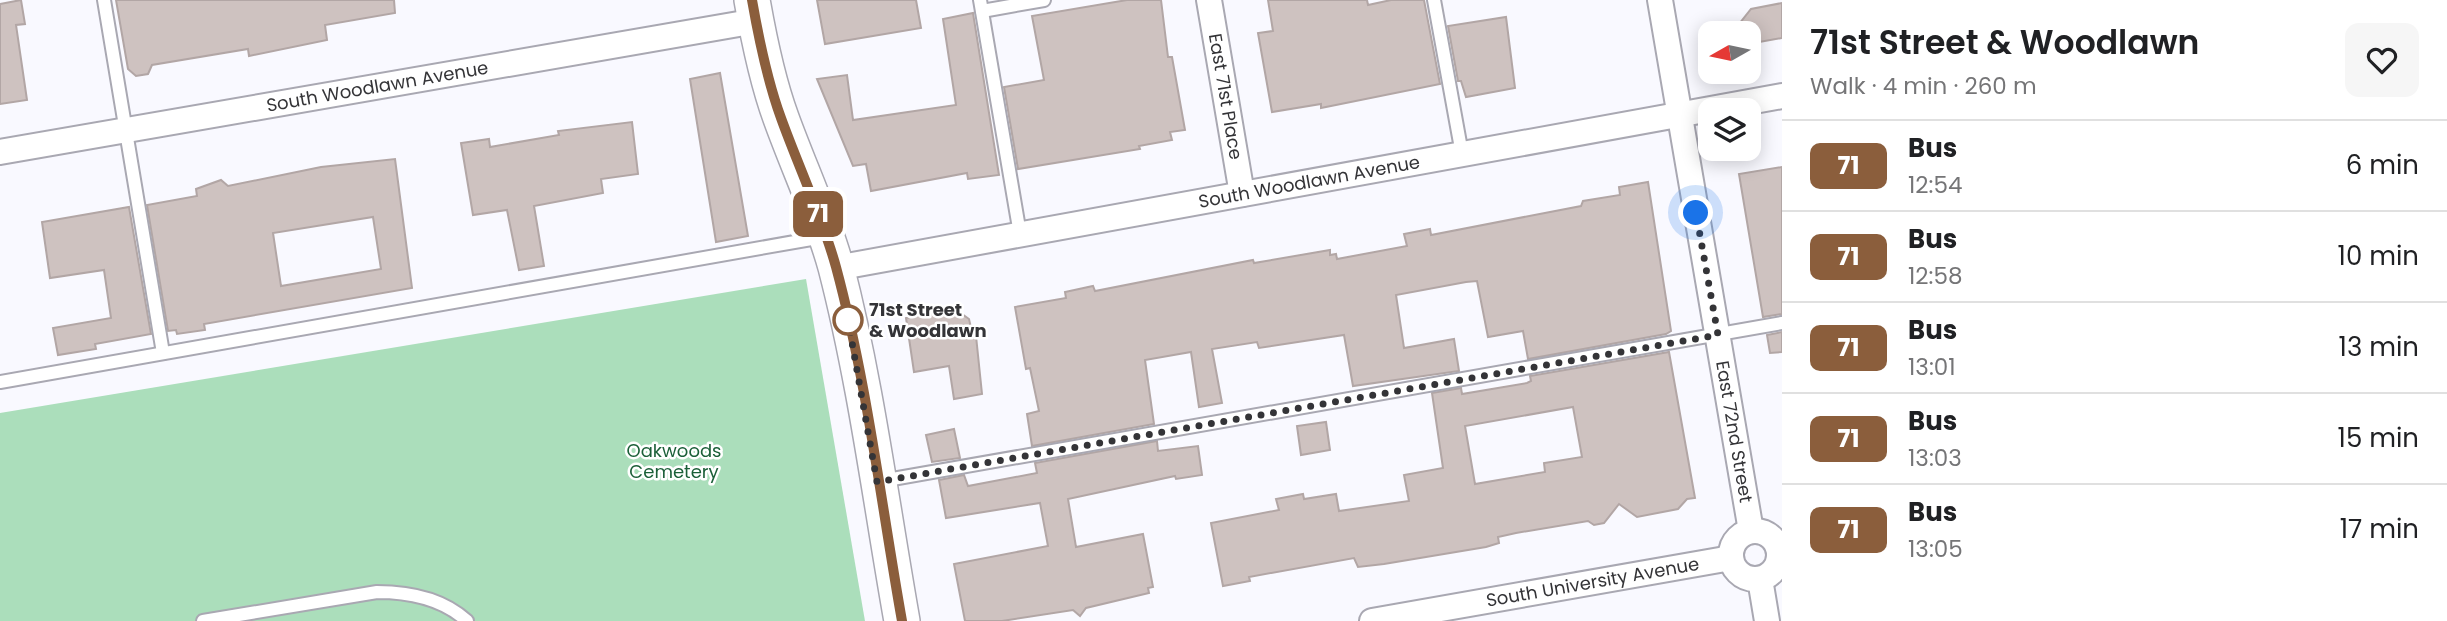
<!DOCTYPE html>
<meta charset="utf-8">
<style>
body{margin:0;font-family:Poppins,sans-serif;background:#f6f6f6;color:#202124;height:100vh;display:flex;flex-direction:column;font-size:26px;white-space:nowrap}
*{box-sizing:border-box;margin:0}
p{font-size:23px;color:#757577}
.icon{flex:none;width:38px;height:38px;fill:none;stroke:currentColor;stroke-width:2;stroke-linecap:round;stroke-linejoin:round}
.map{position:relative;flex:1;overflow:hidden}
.side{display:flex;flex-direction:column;background:#fff;width:665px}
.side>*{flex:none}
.badge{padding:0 14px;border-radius:10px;font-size:24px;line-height:46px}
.needle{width:46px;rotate:261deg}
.fabs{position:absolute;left:1698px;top:21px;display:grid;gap:14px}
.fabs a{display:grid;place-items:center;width:63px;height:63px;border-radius:14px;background:#fff;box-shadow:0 4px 18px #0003;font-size:35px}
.you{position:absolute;width:35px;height:35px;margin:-18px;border:5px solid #fff;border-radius:50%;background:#1a73e8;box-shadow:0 0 0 10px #1a73e833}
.map>.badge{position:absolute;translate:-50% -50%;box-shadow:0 0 0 4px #fff}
.round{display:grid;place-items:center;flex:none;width:74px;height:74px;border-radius:14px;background:#f6f6f6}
.summary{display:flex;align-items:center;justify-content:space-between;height:119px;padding:0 28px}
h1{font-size:33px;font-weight:600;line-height:52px}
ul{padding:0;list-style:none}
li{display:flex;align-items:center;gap:21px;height:91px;padding:0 28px;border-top:2px solid #e0e0e0}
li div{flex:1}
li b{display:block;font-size:26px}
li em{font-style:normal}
li .badge{min-width:77px;font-weight:700;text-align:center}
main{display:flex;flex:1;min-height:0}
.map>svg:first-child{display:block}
.green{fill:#abdebb}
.building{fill:#cec2c0;stroke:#b2a6a5;stroke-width:2;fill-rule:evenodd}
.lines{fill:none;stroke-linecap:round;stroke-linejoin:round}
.lane-casing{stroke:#a9a8b2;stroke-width:16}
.street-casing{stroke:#a9a8b2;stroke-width:28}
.secondary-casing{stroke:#a9a8b2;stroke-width:38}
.lane{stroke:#fff;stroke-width:12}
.street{stroke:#fff;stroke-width:24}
.secondary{stroke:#fff;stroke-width:35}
.line-casing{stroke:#fff;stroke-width:16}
.line{stroke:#8b5e3c;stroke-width:10}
.walk{stroke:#343437;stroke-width:7;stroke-dasharray:0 12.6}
.stop-dot{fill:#fff;stroke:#8b5e3c;stroke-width:3.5}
.labels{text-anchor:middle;stroke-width:5;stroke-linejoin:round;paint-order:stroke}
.street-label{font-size:18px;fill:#343437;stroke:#fff}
.stop-label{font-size:18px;font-weight:bold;fill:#343437;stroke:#fff;text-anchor:start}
.park-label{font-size:18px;fill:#1b5f38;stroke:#fff}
</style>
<main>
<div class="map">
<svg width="1782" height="621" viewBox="0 0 1782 621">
<rect width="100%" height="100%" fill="#f9f9ff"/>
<polygon class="green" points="806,279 865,621 0,621 0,413"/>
<g class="building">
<polygon points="21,0 25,24 16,25 27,100 0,104 0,4"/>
<polygon points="116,0 394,0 395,13 325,25 327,40 249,56 248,49 152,65 148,74 136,76 128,69"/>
<polygon points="817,0 916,0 921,28 825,44"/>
<polygon points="1127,0 1161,0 1168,57 1172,57 1185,130 1170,132 1172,140 1139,146 1140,149 1018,169 1004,87 1044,80 1032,16"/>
<polygon points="1268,0 1367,0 1368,5 1391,0 1424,0 1440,84 1321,108 1321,104 1272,112 1258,33 1273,31"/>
<polygon points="1782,3 1782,38 1748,44 1748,33 1732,33 1751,9"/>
<polygon points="973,13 999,175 968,179 967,173 871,191 866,164 853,166 817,79 847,75 853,120 956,105 943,19"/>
<polygon points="1506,17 1515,88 1466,97 1461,81 1458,81 1448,26"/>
<polygon points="720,73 748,236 716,242 690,79"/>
<polygon points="632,122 638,174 601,179 603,193 534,206 544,266 519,270 507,210 473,215 461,143 489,139 490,147 559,135 558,131"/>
<path d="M395,159L412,288L204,324L205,330L177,334L176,330L168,331L147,205L197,196L196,189L221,180L228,186L321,167ZM373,217L381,269L281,286L273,233Z"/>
<polygon points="1782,167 1782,314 1763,317 1739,174"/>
<polygon points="1648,182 1671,331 1666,334 1528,359 1523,331 1488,337 1477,281 1466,282 1396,295 1404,348 1454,339 1459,371 1353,386 1344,335 1259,348 1257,342 1212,349 1222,403 1199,407 1191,352 1145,360 1154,424 1032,446 1027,414 1039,411 1030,368 1026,369 1015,307 1066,298 1065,292 1093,286 1095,291 1253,260 1254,263 1330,250 1330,255 1336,254 1337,259 1407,246 1404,234 1430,229 1431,235 1581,206 1583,201 1620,195 1619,187"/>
<polygon points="129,207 151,334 95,344 96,349 58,355 53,328 111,318 104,270 50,278 42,222"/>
<polygon points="936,313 937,316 962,314 969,319 972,332 976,336 982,394 954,399 949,366 914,372 906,318"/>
<polygon points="1782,332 1782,352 1770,353 1767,335"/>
<path d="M1669,352L1695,498L1687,499L1678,509L1637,517L1619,504L1604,523L1594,525L1588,521L1516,533L1498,537L1499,543L1486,547L1384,564L1358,567L1354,558L1249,577L1250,581L1223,586L1211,523L1279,510L1276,499L1303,494L1304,499L1336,494L1339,511L1409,501L1404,475L1443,468L1432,393L1461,388L1462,394L1527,383L1531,381L1530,376ZM1573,407L1582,457L1544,463L1545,472L1475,484L1465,426Z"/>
<polygon points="1326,422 1330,450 1301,455 1297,426"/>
<polygon points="954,429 960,458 932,462 926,435"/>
<polygon points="1157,441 1158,451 1198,446 1202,475 1176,479 1175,476 1068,499 1076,547 1143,534 1153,587 1148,588 1149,593 1086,608 1080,616 1073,610 1002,621 965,621 954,564 1048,546 1040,503 946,518 939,480 964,475 968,486 1037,473 1035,463"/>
</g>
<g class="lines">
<defs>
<g id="lane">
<polyline points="104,0 163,353"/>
<polyline points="980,0 1020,234"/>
<polyline points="1434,0 1462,154"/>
<polyline points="982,11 1044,0"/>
<polyline points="0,382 823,237"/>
<polyline points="881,481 1782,323"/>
<path d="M203,621L377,592C410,592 442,598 467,621"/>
</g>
<g id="street">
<path id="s1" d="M1209,0L1242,194"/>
<path id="s2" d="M1660,0L1751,531"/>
<path id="s3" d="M0,152L756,21"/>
<path id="s4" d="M836,268L1782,96"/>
<circle cx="1755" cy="555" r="24"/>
<polyline points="1760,579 1767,621"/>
<path id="s5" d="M1372,621L1731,558"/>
</g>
<path id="secondary" d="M752,0C759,40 767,80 781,118C799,168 822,216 836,267C866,383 881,503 902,621"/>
</defs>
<use href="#lane" class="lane-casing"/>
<use href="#street" class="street-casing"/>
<use href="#secondary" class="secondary-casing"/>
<use href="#lane" class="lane"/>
<use href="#street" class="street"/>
<use href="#secondary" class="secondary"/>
</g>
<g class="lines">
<defs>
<path id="line" d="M752,0C759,40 767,80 781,118C799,168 822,216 836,267C867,382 881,503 902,621"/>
</defs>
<use href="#line" class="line-casing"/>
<use href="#line" class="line"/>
<polyline class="walk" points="848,320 877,482 1718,335 1696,213"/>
</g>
<circle class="stop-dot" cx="848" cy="320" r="14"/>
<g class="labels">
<g class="street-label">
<text dy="6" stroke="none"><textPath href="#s3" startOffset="383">South Woodlawn Avenue</textPath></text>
<text dy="6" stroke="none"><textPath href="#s1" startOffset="98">East 71st Place</textPath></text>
<text dy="6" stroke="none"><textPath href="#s4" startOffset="481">South Woodlawn Avenue</textPath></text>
<text dy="6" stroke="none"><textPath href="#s2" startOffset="438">East 72nd Street</textPath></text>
<text dy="6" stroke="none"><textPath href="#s5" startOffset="224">South University Avenue</textPath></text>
</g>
<g class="stop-label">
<text x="869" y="316">71st Street<tspan x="869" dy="21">&amp; Woodlawn</tspan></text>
</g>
<g class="park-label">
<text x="674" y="457">Oakwoods<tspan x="674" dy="21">Cemetery</tspan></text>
</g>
</g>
</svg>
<div class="fabs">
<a><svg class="needle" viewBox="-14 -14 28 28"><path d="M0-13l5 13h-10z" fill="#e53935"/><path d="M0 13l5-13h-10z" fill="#757577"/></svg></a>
<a><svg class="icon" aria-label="layers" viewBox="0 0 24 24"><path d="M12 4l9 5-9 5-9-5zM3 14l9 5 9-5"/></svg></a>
</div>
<div class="you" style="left:1696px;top:213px"></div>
<b class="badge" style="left:818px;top:214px;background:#8b5e3c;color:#fff">71</b>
</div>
<section class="side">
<div class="summary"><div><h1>71st Street &amp; Woodlawn</h1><p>Walk · 4 min · 260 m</p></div><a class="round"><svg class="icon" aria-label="heart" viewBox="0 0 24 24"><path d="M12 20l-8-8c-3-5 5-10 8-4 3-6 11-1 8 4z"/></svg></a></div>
<ul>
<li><span class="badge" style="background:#8b5e3c;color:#fff">71</span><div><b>Bus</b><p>12:54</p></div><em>6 min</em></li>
<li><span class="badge" style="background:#8b5e3c;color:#fff">71</span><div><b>Bus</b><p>12:58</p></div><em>10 min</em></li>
<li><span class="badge" style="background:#8b5e3c;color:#fff">71</span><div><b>Bus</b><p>13:01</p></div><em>13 min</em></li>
<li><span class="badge" style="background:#8b5e3c;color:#fff">71</span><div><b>Bus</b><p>13:03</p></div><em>15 min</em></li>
<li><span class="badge" style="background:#8b5e3c;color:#fff">71</span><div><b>Bus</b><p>13:05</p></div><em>17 min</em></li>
</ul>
</section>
</main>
